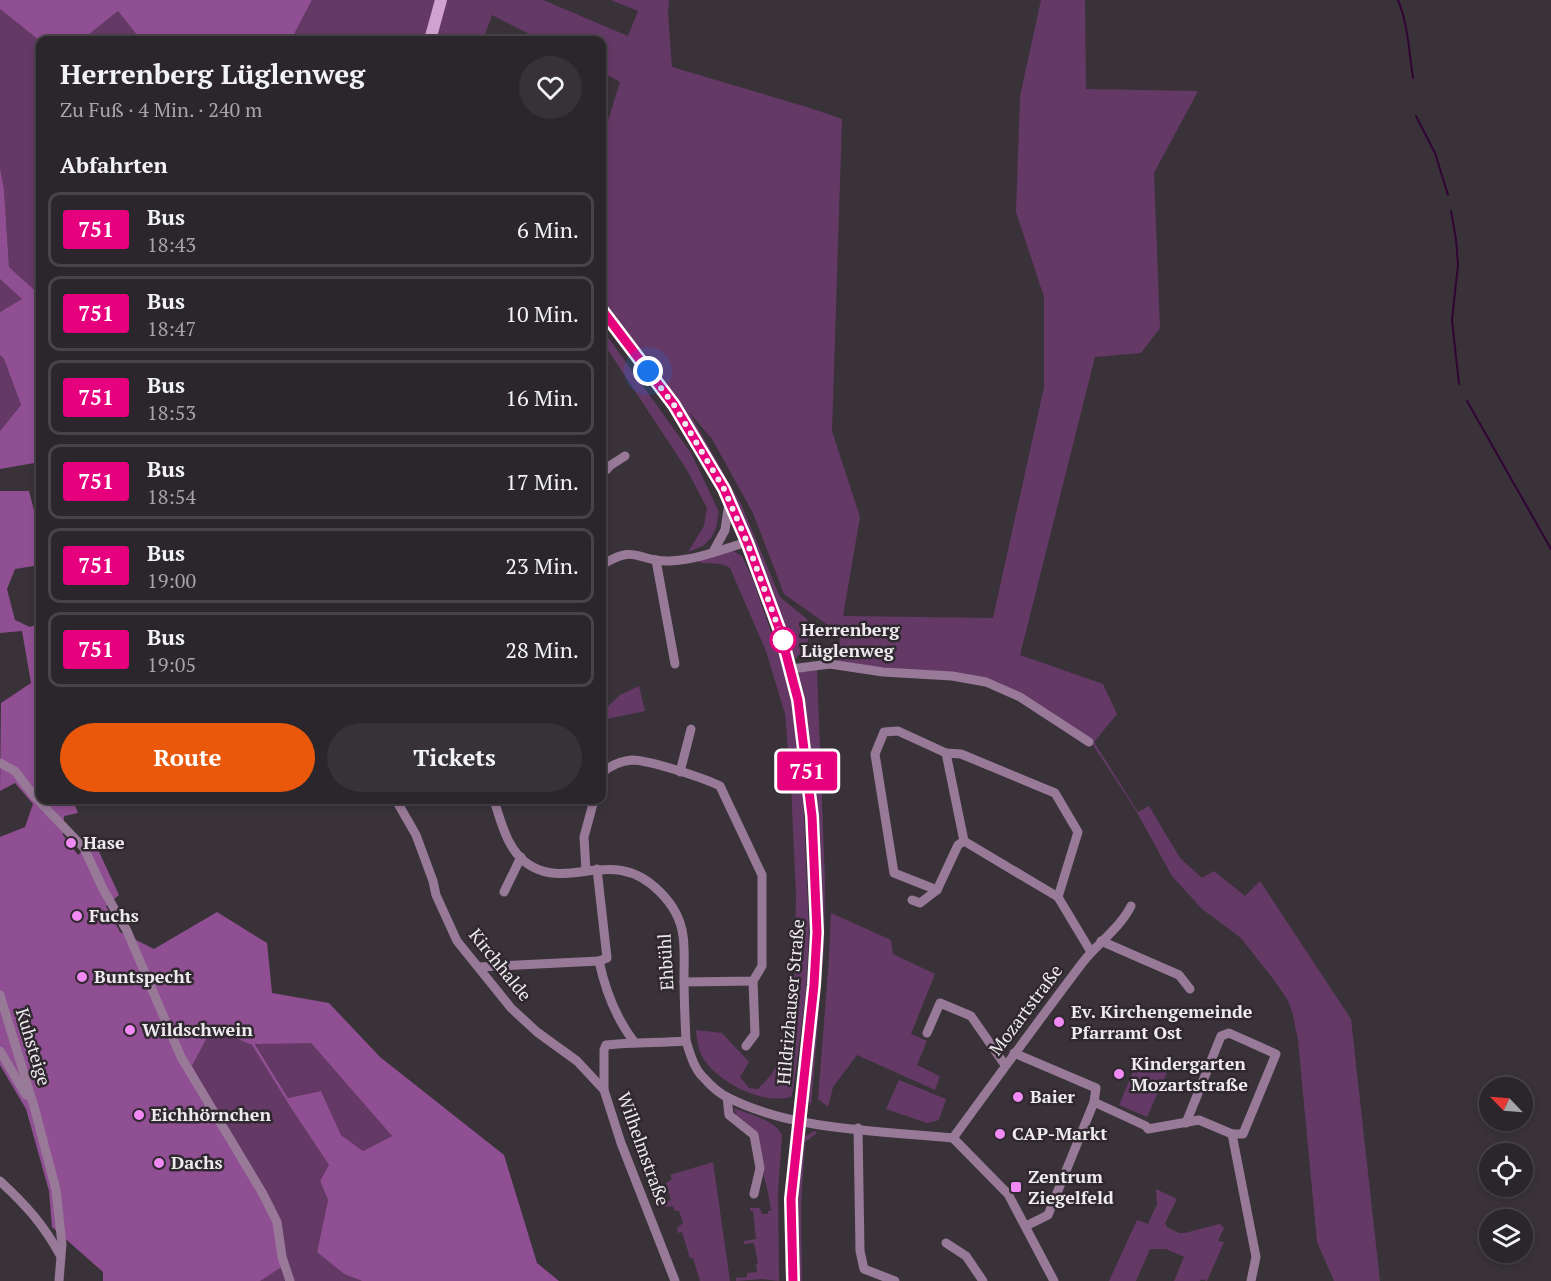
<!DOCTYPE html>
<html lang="de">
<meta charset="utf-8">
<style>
body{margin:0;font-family:"PT Serif",serif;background:#373237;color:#f1f3f6;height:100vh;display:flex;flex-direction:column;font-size:22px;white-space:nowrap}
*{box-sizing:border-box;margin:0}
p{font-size:20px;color:#a6a5a9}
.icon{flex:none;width:33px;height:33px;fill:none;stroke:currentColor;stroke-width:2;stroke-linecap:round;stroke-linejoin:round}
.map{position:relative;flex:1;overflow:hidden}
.drawer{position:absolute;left:36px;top:36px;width:570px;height:768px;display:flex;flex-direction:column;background:#2b262b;border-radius:12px;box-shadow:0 3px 9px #0003,0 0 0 2px #474347}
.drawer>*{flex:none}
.badge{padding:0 12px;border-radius:4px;font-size:21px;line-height:39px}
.needle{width:39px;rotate:295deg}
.fabs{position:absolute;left:1479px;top:1077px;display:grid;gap:12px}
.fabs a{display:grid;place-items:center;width:54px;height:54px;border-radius:50%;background:#2b262b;box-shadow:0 3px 9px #0003,0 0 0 2px #474347;font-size:30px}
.you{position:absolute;width:30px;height:30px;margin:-15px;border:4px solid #fff;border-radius:50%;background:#1a73e8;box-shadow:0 0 0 9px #1a73e833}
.map>.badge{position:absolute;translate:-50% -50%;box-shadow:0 0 0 3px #fff}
h2{padding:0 24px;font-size:22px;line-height:54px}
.round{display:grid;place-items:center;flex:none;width:63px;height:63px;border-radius:32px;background:#373237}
.overview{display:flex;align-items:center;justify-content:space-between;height:102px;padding:0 24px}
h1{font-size:28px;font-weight:800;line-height:45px}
.button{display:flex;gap:12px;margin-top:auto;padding:12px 24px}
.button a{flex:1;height:69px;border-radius:36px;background:#ea580c;color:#fff;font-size:24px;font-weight:800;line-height:69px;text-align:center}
.button a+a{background:#373237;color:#f1f3f6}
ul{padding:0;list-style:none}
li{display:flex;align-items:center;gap:18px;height:75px;margin:0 12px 9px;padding:0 12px;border:3px solid #474347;border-radius:12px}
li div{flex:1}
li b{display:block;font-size:22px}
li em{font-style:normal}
li .badge{min-width:66px;font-weight:700;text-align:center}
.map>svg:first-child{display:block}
.green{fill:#653966}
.forest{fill:#904f92;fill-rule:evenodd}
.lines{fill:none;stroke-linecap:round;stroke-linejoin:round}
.stream{stroke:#320335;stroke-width:2}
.street{stroke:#987a98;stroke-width:9}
.secondary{stroke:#d0a1d1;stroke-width:12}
.line-casing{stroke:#fff;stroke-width:14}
.line{stroke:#e6007e;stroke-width:9}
.walk{stroke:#eeeaee;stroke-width:6;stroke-dasharray:0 10.8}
.stop-dot{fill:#fff;stroke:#e6007e;stroke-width:3}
.poi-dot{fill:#f18af4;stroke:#2f292f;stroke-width:2}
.labels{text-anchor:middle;stroke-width:5;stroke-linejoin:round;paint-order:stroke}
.stop-label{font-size:18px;font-weight:bold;fill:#eeeaee;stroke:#2f292f;text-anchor:start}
.poi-label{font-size:18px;font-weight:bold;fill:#eeeaee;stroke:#2f292f;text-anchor:start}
.street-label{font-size:18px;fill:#eeeaee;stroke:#2f292f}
</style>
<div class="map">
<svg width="1551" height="1281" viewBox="0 0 1551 1281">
<rect width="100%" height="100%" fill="#393339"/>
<g class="green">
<polygon points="312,0 436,0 425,40 291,40"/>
<path d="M446,0H543L628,36L638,11L611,0H669L668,13L672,67L810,108L842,119L832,431L860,517L843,616L993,618L1044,387V297L1016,212L1020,96L1041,0H1085L1086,89L1198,91L1154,173L1160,328L1141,353L1095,357L1020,655L1103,684L1117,714L1094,742L1138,812L1149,806L1180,858L1202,878L1214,871L1245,896L1260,881L1351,1019L1380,1281H1334L1317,1242L1298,1040L1292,1011L1287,999L1274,980L1241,938L1202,909L1172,876L1135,809L1091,742L986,679L880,670L838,662L840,636L832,628L784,594L753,513L712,439L689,412L741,504L780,597L807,619C812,637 808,648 794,660L782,617L770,583L754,543L729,489L662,378L602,300V118L608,121L620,82L602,72V40H541L492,15L483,40H435Z"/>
<polygon points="0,9 40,41 40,295 9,267 4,189 0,168"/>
<polygon points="118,11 141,40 82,40"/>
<polygon points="0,279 23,299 0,312"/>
<polygon points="602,329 691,453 719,512 716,528 711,538 703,546 688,552 704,526 707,508 687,470 602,341"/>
<polygon points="0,355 4,359 21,405 0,431"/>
<path d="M733,551L742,556L753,580L787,678L798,741L803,790L809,931L806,994L793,1090L791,1097C761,1105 718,1082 703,1058C698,1050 697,1039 696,1030L722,1033L749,1062L740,1077L749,1088L758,1089L771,1075L783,1055L787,1019L794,992L796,895L791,785L785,714L766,651L730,568C719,560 706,567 695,560Z"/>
<polygon points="817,670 825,882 824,948 811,1106 807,1097 819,959 797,676 800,672"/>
<polygon points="639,686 645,711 602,720 602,712 620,695"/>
<polygon points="831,913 891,940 893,954 935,974 911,1034 927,1041 917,1065 940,1076 935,1090 857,1055 833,1087 828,1107 818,1099 829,958"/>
<polygon points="212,1028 252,1045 291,1108 330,1165 320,1181 328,1200 317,1252 344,1274 362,1281 260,1281 192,1066"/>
<polygon points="255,1043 311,1043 392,1136 363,1151 341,1135 321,1091 288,1098"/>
<polygon points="1138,1060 1167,1072 1147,1117 1119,1105"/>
<polygon points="899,1080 946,1099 939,1120 927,1123 886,1109"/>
<path d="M734,1108C748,1114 775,1120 782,1135L778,1192L779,1281L762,1279L736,1281V1278L747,1277V1273L757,1272L756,1264L758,1263L754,1243L744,1244V1241L756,1239L753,1211H750V1208H760L762,1214H768V1211H771C769,1195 767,1188 763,1173C760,1161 762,1147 757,1136C752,1124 735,1121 734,1108Z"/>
<path d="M815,1131L817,1133L805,1142L801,1206L802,1281H796C796,1233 793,1184 803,1137Z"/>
<polygon points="713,1162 730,1281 700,1281 693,1258 690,1258 682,1232 678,1233 677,1228 683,1223 679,1211 675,1211 673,1206 665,1207 662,1202 671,1200 666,1183 672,1179 670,1175"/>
<polygon points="1156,1189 1177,1199 1165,1223 1167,1227 1179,1233 1185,1233 1215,1225 1220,1224 1224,1228 1218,1241 1224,1242 1207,1281 1201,1279 1200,1281 1174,1281 1184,1257 1166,1249 1150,1249 1136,1281 1109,1281 1137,1220 1148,1224 1157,1204"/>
</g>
<g class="forest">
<polygon points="0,0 312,0 291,40 141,40 118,11 82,40 40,41 0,9"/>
<polygon points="0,168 4,189 9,267 40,295 40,351 35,349 34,357 40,362 40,462 0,469 0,431 21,405 4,359 0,355 0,312 22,299 0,279"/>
<path d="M0,491H29L36,518L40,517V565L15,569L7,589L15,620L30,627L40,623V800H73L78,813L64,816L63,835L78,855L94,841L119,895L106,906L120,932L154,949L217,912L267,943L272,993L329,1003L380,1057L504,1155L537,1263L559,1281H362L344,1274L317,1252L328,1200L320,1181L329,1165L291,1108L252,1045L212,1028L192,1066L278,1217L286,1264L260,1281H103V1272L52,1227L49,1191L26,1109L0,1065V837L25,827L33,804L15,783L0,791L1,703L31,683L22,631L0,633ZM311,1043L392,1136L363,1151L341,1135L321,1091L288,1098L255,1044Z"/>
</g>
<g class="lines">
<g class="stream">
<path d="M1398,0C1408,24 1409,52 1413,78"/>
<polyline points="1416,116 1435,153 1448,195"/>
<polyline points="1451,211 1456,239 1458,265 1452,320 1459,384"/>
<polyline points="1467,401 1551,549"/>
</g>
<g class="street">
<polyline points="602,474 611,465 625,456"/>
<polyline points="713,552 725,530 729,502"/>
<polyline points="656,560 675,664"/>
<path d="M602,565C636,543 637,562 669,561C696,560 721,550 747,542"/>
<polyline points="602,638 602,643"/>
<polyline points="791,669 830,664 883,672 952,676 986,682 1020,697 1089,742"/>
<polyline points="946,753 961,754 1055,793 1078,832 1058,897"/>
<polyline points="0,763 15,771 34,796 84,848 103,889 127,931 181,1057 263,1194 277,1222 282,1257 290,1281"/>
<polyline points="680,772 691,729"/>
<path d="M602,773C611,765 620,761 632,760C649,760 704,778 720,786L762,875V966L753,981L684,982"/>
<polyline points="396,800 416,835 433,881 436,895 457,941 511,1008 537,1032 577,1061 604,1090"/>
<path d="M494,800C501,822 508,853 531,866C572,890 614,845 660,892C672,904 681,919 683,936C685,949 684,964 684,977C684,998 685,1020 686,1041C690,1053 694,1069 704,1078C710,1085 720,1094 729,1098C795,1131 881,1131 953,1138L1008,1194L1054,1281"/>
<polyline points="597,869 607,958 599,961"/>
<polyline points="586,871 584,837 594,800"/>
<polyline points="937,890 894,873 875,754 884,732 898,731 946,753 964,841 1058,897 1091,952"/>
<polyline points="504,892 521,857"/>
<polyline points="912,900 920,903 937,890 958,845 964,841"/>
<polyline points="1101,941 1179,975 1190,989"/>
<path d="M479,967L599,961C605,989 617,1020 635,1043"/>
<polyline points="0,995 35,1110 56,1190 62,1244 59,1281"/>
<polyline points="927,1033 940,1003 971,1016 1005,1065"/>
<polyline points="746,1046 755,1034 753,981"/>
<polyline points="0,1051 26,1095"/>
<polyline points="1014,1053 1096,1088 1094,1102"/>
<polyline points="727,1097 729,1115 754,1135 760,1168 754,1194"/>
<polyline points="1186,1123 1221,1036 1229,1033 1276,1054 1243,1134 1232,1134"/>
<polyline points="858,1128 860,1251 864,1269 895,1281"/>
<path d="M953,1138C996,1079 1039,1020 1083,962C1098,943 1120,928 1131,906"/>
<path d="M0,1181C25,1204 44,1225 60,1255"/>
<polyline points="1026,1226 1048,1215 1094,1102 1146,1126 1148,1129 1199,1120 1232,1134 1256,1257 1251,1281"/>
<polyline points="946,1243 966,1256 983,1281"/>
<path d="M675,1281L621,1143L604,1090V1050L606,1045C633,1042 659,1043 686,1041"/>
</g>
<g class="secondary">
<polyline points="430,40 441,0"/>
<polyline points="602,310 673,405 724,489 747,542 780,631 798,700 812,816 817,932 814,985 791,1199 793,1281"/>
</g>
</g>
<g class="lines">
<defs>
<polyline id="line" points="602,310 674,405 724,489 747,542 780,631 798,700 812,816 817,932 814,985 791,1199 793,1281"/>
</defs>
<use href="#line" class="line-casing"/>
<use href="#line" class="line"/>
<polyline class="walk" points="648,371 674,405 724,489 747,542 783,640"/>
</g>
<circle class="stop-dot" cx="783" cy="640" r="12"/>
<g class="poi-dot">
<circle cx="71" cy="843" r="6"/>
<circle cx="77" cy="916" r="6"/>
<circle cx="82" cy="977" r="6"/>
<circle cx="1059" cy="1022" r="6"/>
<circle cx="130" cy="1030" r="6"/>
<circle cx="1119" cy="1074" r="6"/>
<circle cx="1018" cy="1097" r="6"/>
<circle cx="139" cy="1115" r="6"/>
<circle cx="1000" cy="1134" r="6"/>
<circle cx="159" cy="1163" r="6"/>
<rect x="1010" y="1181" width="12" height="12" rx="3"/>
</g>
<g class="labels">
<g class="stop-label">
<text x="801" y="636">Herrenberg<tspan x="801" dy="21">Lüglenweg</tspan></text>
</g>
<g class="poi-label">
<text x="83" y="849">Hase</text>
<text x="89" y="922">Fuchs</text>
<text x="94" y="983">Buntspecht</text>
<text x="1071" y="1018">Ev. Kirchengemeinde<tspan x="1071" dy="21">Pfarramt Ost</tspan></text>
<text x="142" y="1036">Wildschwein</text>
<text x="1131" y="1070">Kindergarten<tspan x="1131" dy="21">Mozartstraße</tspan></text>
<text x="1030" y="1103">Baier</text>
<text x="151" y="1121">Eichhörnchen</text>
<text x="1012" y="1140">CAP-Markt</text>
<text x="171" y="1169">Dachs</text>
<text x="1028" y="1183">Zentrum<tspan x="1028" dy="21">Ziegelfeld</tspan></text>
</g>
<g class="street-label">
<text transform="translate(666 962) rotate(-93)" y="6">Ehbühl</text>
<text transform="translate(500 965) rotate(51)" y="6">Kirchhalde</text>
<text transform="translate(791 1002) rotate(-85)" y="6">Hildrizhauser Straße</text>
<text transform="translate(1026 1010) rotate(-53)" y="6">Mozartstraße</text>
<text transform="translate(33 1047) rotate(73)" y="6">Kuhsteige</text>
<text transform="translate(643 1149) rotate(70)" y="6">Wilhelmstraße</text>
</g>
</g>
</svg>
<div class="fabs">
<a><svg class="needle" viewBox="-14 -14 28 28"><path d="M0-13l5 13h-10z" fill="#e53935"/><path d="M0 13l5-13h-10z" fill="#a6a5a9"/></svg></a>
<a><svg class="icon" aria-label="locate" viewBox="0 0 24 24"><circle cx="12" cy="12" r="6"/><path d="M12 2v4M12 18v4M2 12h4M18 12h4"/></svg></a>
<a><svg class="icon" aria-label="layers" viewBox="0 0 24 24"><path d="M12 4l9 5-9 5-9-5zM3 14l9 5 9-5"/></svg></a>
</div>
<div class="you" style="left:648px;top:371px"></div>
<b class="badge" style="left:807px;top:771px;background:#e6007e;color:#fff">751</b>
<section class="drawer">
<div class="overview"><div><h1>Herrenberg Lüglenweg</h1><p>Zu Fuß · 4 Min. · 240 m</p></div><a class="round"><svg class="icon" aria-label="heart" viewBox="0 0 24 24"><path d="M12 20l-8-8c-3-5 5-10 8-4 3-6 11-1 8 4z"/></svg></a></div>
<h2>Abfahrten</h2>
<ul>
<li><span class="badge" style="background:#e6007e;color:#fff">751</span><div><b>Bus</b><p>18:43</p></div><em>6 Min.</em></li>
<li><span class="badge" style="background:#e6007e;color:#fff">751</span><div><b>Bus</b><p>18:47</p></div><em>10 Min.</em></li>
<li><span class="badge" style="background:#e6007e;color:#fff">751</span><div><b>Bus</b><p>18:53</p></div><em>16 Min.</em></li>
<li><span class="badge" style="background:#e6007e;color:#fff">751</span><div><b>Bus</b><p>18:54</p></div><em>17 Min.</em></li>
<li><span class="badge" style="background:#e6007e;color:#fff">751</span><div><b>Bus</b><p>19:00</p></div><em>23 Min.</em></li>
<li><span class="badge" style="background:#e6007e;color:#fff">751</span><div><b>Bus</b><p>19:05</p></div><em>28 Min.</em></li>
</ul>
<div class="button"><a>Route</a><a>Tickets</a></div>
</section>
</div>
